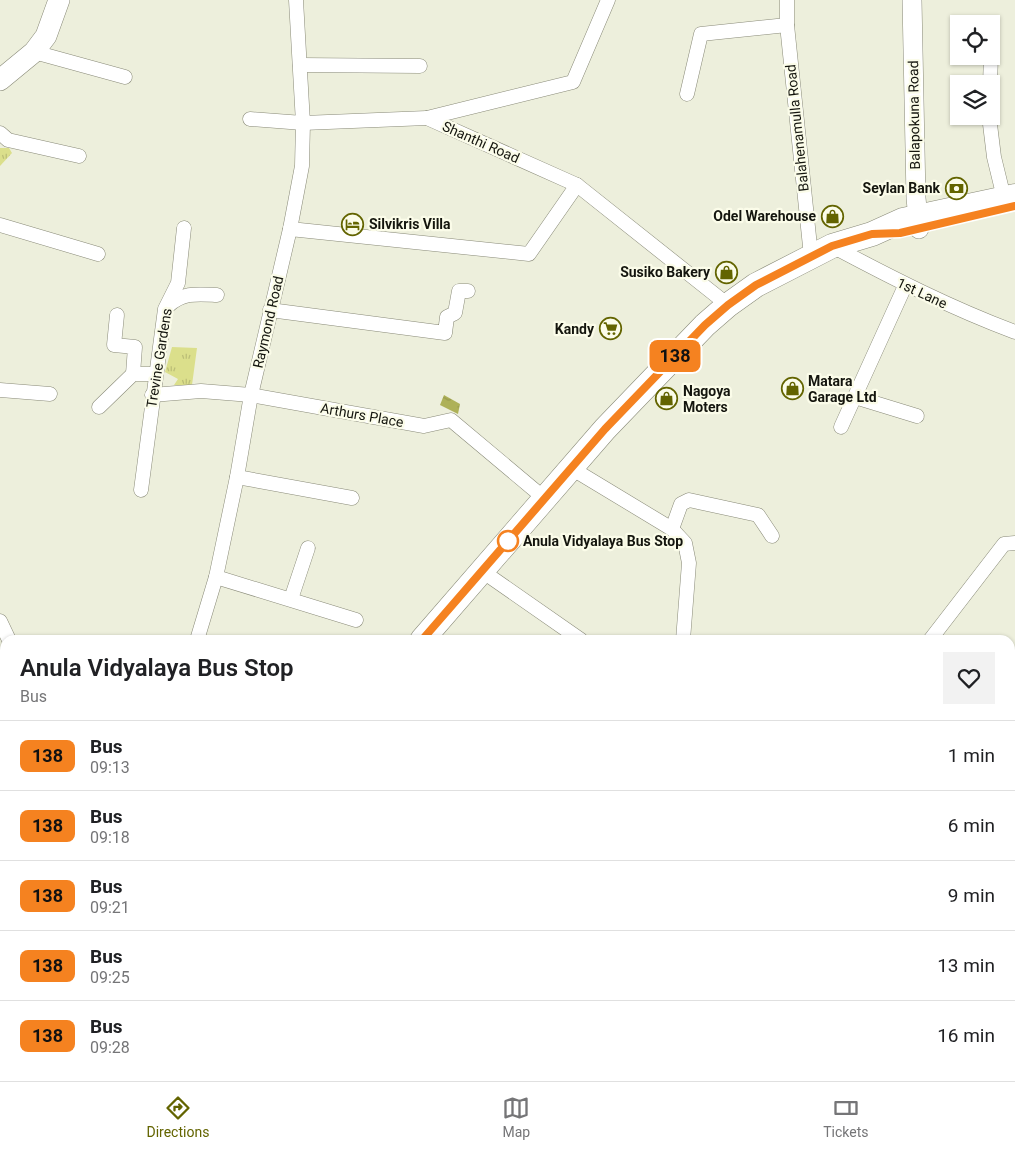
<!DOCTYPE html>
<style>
body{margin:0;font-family:Roboto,sans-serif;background:#f2f2f2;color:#202124;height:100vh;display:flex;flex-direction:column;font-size:19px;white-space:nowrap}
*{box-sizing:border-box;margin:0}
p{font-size:16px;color:#757577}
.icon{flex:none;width:28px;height:28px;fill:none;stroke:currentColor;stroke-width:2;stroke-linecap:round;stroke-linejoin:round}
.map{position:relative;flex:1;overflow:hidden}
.sheet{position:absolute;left:0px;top:635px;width:1015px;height:446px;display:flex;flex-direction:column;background:#fff;border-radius:15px 15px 0 0;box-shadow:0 1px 4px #0004}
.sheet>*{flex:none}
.badge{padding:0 10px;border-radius:8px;font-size:18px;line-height:32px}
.buttons{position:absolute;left:950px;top:15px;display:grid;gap:10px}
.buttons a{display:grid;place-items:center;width:50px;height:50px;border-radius:0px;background:#fff;box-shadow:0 1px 4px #0004;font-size:25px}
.map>.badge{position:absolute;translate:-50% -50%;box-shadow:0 0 0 2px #fff}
.round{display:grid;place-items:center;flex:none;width:52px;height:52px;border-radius:0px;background:#f2f2f2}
.head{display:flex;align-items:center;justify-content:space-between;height:85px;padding:0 20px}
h1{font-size:24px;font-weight:600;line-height:38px}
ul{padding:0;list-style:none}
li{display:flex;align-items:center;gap:15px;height:70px;padding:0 20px;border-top:1px solid #e0e0e0}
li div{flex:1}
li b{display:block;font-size:19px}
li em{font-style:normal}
li .badge{min-width:55px;font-weight:700;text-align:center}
.dock{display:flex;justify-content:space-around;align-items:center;height:70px;border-top:1px solid #e0e0e0;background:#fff;font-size:14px;color:#757577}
.dock a{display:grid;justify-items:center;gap:2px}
.dock .active{color:#636400}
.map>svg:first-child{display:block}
.grass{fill:url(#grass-tufts)}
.water{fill:url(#water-ripples)}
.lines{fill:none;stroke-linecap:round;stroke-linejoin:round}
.street-casing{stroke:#898a78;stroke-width:15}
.secondary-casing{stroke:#898a78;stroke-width:20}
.primary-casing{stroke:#898a78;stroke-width:22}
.highway-casing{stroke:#898a78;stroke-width:25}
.street{stroke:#fff;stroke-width:14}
.secondary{stroke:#fff;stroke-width:19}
.primary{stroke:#fff;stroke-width:21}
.highway{stroke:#fff;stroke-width:24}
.rail-casing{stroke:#8a8c7e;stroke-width:5.5}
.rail{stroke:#fbfce9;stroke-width:4;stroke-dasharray:11;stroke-linecap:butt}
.line-casing{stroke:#fff;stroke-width:11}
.line{stroke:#f58220;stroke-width:8}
.stop-dot{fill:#fff;stroke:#f58220;stroke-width:2.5}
.labels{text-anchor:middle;stroke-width:4.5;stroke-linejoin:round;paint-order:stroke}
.street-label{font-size:14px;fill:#14150e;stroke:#fbfce9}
.poi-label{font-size:14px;font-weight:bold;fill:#14150e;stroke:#fbfce9;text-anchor:end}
.stop-label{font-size:14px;font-weight:bold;fill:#14150e;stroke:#fbfce9;text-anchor:start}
</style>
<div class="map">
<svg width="1015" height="1081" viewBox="0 0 1015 1081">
<defs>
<pattern id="grass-tufts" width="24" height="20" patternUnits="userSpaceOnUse" patternTransform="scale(1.25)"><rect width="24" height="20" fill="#dbdf8b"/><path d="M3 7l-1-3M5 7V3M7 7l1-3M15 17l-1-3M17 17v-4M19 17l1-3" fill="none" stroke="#bbbe77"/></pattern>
<pattern id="water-ripples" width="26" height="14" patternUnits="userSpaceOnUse" patternTransform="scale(1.25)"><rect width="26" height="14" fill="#aeb158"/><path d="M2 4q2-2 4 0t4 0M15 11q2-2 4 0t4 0" fill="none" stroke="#95974b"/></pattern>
</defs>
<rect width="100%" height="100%" fill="#edefdc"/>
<g class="grass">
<polygon points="0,148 9,148 12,153 0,166"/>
<polygon points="172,347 197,348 192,385 174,385 178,379 165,372"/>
<polygon points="258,1076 302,1076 301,1081 265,1081"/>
</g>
<polygon class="water" points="444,395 460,404 458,414 440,405"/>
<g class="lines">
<defs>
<g id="street">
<polyline points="608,0 573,82 427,118 577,185 728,305"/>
<polyline points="787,0 787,25 811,256"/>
<polyline points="34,52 125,77"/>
<polyline points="300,65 420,66"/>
<polyline points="990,84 991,56"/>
<polyline points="687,94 701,34 787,25"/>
<polyline points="989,116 994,157 1004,198"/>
<polyline points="250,119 303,123 427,118"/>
<polyline points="0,133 8,140 79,156"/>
<polyline points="0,225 98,254"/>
<polyline points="290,229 529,254 577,185"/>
<path d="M832,246C892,278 951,308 1015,332"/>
<path d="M168,306C183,292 197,294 217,295"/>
<polyline points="270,310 445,333 447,317 455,313 459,291 468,291"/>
<polyline points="117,315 114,345 135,347 133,374"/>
<polyline points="0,390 50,394"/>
<polyline points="152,395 201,391 251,395 424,426 451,420 544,498"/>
<polyline points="855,397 917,416"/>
<polyline points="99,407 133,374 155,374"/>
<polyline points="841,427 905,286"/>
<polyline points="571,468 672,529 685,543 689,563 683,640"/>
<polyline points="237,477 352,498"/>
<polyline points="141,490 165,309 178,283 184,228"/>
<polyline points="672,529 681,504 689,500 758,515 772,536"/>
<polyline points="482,571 581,640"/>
<polyline points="216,577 356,620"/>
<polyline points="291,599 308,548"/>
<polyline points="0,621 9,640"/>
<polyline points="197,640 216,577 237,477 251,395 290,229 302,166 303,123 296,0"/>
<polyline points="930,640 1004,544 1015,543"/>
<polyline points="0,681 5,671"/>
<polyline points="1010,843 1015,842"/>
<polyline points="0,860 5,867"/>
<polyline points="1010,1002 1015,1021"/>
<polyline points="145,1076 149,1081"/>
<polyline points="503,1076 508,1081"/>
<polyline points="955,1076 956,1081"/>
<polyline points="350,1080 353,1076"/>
</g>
<g id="secondary">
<polyline points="912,0 916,198 919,229"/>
<polyline points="1010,907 1015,906"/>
<polyline points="674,1081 676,1076"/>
<polyline points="716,1081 719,1076"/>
</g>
<polyline id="primary" points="0,80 34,52 46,36 59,0"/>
<g id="highway">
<polyline points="422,640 605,429 705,325 728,305 756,285 832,246 872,234 903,220 1015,196"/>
<polyline points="31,1081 36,1076"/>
</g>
</defs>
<use href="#street" class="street-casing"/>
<use href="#secondary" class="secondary-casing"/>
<use href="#primary" class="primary-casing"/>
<use href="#highway" class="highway-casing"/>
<use href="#street" class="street"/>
<use href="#secondary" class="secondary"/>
<use href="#primary" class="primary"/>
<use href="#highway" class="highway"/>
<defs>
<g id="rail">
<polyline points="1010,865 1015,865"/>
<polyline points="694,1081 696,1076"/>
</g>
</defs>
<use href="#rail" class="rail-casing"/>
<use href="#rail" class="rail"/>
</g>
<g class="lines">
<defs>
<polyline id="line" points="422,640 605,429 705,325 728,305 756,285 832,246 872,234 900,233 1015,206"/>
</defs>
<use href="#line" class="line-casing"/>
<use href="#line" class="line"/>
</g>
<defs>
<symbol id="bank-ring" viewBox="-11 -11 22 22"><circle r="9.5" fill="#fbfce9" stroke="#636400" stroke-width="1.5"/><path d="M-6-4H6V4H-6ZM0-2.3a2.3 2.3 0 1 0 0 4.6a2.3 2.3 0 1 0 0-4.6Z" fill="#636400"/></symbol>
<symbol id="shop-ring" viewBox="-11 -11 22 22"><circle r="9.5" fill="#fbfce9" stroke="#636400" stroke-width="1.5"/><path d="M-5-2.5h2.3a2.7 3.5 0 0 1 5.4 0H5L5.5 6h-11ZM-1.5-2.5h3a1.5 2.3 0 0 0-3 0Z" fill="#636400"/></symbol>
<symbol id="hotel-ring" viewBox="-11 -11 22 22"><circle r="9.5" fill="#fbfce9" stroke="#636400" stroke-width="1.5"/><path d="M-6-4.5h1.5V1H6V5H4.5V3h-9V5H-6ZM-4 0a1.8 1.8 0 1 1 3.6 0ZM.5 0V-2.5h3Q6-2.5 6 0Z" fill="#636400"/></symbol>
<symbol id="supermarket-ring" viewBox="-11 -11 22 22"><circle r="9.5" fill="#fbfce9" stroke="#636400" stroke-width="1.5"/><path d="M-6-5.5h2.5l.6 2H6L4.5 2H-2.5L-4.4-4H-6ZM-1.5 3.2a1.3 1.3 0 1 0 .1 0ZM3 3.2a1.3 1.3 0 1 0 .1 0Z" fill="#636400"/></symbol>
</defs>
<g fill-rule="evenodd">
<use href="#bank-ring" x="944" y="176" width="25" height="25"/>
<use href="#shop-ring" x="820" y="204" width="25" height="25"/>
<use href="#hotel-ring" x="340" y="212" width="25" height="25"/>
<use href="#shop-ring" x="714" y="260" width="25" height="25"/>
<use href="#supermarket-ring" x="598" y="316" width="25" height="25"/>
<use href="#shop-ring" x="780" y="376" width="25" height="25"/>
<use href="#shop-ring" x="654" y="386" width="25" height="25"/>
</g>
<circle class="stop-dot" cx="508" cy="541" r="10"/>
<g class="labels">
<g class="street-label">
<text transform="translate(914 115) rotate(-91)" y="5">Balapokuna Road</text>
<text transform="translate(797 128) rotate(-96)" y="5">Balahenamulla Road</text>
<text transform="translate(481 142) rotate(24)" y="5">Shanthi Road</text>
<text transform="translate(922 293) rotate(25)" y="5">1st Lane</text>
<text transform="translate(268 322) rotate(-77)" y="5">Raymond Road</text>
<text transform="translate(159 358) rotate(-81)" y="5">Trevine Gardens</text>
<text transform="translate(362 415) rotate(10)" y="5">Arthurs Place</text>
</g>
<g class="poi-label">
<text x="940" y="193">Seylan Bank</text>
<text x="816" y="221">Odel Warehouse</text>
<text x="369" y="229" text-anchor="start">Silvikris Villa</text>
<text x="710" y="277">Susiko Bakery</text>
<text x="594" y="334">Kandy</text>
<text x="808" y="386" text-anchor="start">Matara<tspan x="808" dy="16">Garage Ltd</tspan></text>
<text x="683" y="396" text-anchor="start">Nagoya<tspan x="683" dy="16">Moters</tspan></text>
</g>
<g class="stop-label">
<text x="523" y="546">Anula Vidyalaya Bus Stop</text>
</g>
</g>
</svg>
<div class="buttons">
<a><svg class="icon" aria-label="locate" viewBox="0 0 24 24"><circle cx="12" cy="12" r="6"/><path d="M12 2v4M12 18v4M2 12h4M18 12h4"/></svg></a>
<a><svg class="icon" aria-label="layers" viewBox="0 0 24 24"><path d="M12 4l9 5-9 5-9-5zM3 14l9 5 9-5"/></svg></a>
</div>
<b class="badge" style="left:675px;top:356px;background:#f58220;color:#111">138</b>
<section class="sheet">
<div class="head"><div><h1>Anula Vidyalaya Bus Stop</h1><p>Bus</p></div><a class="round"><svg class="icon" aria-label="heart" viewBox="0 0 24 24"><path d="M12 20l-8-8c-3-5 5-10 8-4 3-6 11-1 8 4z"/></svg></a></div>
<ul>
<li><span class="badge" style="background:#f58220;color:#111">138</span><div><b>Bus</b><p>09:13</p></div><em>1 min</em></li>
<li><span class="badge" style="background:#f58220;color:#111">138</span><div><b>Bus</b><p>09:18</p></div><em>6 min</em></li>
<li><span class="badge" style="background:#f58220;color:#111">138</span><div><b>Bus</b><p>09:21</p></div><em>9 min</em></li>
<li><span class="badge" style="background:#f58220;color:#111">138</span><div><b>Bus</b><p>09:25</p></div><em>13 min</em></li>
<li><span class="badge" style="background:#f58220;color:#111">138</span><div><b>Bus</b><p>09:28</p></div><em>16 min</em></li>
</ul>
</section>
</div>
<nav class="dock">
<a class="active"><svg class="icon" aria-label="directions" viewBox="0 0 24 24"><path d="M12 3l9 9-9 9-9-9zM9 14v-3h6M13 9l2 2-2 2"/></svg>Directions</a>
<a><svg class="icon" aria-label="map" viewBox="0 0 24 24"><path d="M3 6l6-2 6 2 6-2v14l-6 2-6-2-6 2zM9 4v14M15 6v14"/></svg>Map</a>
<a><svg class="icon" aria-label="tickets" viewBox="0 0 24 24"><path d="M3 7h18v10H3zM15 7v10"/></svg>Tickets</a>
</nav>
